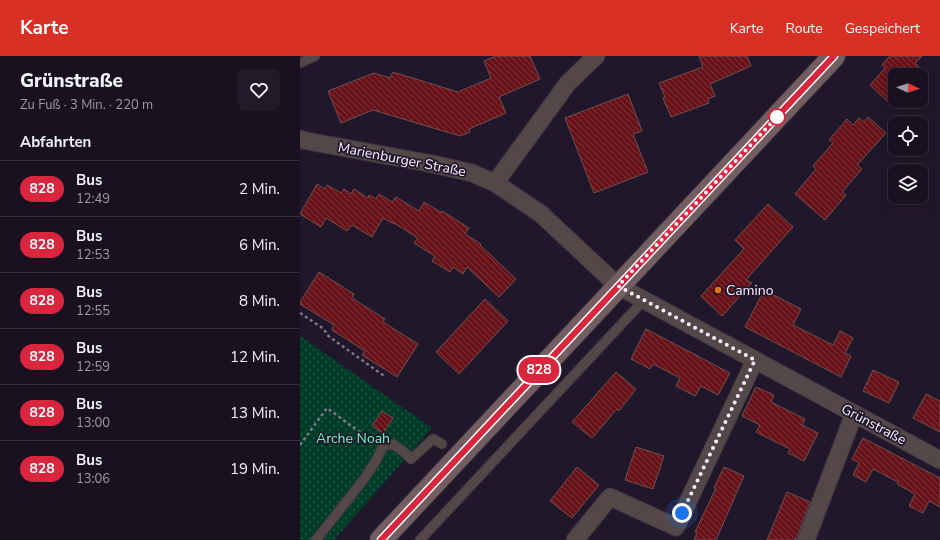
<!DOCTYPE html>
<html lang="de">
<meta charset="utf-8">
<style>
body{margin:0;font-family:"Nunito Sans",sans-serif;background:#221a29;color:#f1f3f6;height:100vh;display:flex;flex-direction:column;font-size:15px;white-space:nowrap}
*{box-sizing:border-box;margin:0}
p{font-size:13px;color:#9f9da5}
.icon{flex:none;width:22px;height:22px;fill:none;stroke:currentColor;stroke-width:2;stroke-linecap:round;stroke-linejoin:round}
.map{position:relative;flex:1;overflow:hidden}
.panel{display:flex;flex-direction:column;background:#191120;width:300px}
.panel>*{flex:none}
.badge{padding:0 8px;border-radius:13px;font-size:14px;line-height:26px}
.needle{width:26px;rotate:93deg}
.controls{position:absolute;left:588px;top:12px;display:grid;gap:8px}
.controls a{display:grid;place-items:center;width:40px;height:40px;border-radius:8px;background:#191120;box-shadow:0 2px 10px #0003,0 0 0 1px #37313e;font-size:20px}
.you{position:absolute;width:20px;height:20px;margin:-10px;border:3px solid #fff;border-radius:50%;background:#1a73e8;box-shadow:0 0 0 6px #1a73e833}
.map>.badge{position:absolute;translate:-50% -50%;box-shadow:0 0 0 2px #fff}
h2{padding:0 20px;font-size:15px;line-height:36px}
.round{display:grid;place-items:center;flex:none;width:42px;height:42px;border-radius:8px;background:#221a29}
.headline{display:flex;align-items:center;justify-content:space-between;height:68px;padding:0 20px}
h1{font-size:19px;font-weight:800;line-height:30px}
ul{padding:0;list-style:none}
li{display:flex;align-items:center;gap:12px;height:56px;padding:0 20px;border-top:1px solid #37313e}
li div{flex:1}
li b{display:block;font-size:15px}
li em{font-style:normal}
li .badge{min-width:44px;font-weight:700;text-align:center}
header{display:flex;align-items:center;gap:24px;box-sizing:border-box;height:56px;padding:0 20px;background:#d93025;color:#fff}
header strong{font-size:19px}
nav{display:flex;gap:22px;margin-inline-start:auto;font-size:14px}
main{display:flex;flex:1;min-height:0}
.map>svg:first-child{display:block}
.park{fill:url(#park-dots)}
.building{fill:url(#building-back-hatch);stroke:#6e514f}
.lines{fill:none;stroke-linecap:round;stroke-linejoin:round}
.service-casing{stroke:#3b3143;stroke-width:11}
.minor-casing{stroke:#3b3143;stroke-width:19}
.secondary-casing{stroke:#3b3143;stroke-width:24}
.path{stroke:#7f7687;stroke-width:2.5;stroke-dasharray:3 3;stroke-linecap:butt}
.service{stroke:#534747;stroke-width:9}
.minor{stroke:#534747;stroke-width:17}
.secondary{stroke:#725e60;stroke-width:22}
.line-casing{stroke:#fff;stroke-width:9}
.line{stroke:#d7263d;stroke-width:6}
.walk{stroke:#f7f0fe;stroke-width:4;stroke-dasharray:0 7.2}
.stop-dot{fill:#fff;stroke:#d7263d;stroke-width:2}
.food-dot{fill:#e8710a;stroke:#21172a;stroke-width:1.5}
.labels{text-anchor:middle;stroke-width:3.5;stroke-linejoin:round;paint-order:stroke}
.street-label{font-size:14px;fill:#f7f0fe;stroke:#21172a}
.poi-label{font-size:14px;fill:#f7f0fe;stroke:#21172a;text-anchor:start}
.park-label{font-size:14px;fill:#6efcc4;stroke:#21172a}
</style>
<header>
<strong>Karte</strong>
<nav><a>Karte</a><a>Route</a><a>Gespeichert</a></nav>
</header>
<main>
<section class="panel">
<div class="headline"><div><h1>Grünstraße</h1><p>Zu Fuß · 3 Min. · 220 m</p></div><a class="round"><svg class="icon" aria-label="heart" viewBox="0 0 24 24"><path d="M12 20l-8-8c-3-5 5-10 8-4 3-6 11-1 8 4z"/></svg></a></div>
<h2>Abfahrten</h2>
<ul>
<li><span class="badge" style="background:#d7263d;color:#fff">828</span><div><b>Bus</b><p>12:49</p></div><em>2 Min.</em></li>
<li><span class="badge" style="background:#d7263d;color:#fff">828</span><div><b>Bus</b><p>12:53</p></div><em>6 Min.</em></li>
<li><span class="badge" style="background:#d7263d;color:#fff">828</span><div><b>Bus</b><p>12:55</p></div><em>8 Min.</em></li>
<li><span class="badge" style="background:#d7263d;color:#fff">828</span><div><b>Bus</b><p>12:59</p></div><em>12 Min.</em></li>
<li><span class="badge" style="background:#d7263d;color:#fff">828</span><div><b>Bus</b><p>13:00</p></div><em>13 Min.</em></li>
<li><span class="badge" style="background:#d7263d;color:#fff">828</span><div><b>Bus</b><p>13:06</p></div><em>19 Min.</em></li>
</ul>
</section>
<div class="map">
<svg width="640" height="484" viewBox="0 0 640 484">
<defs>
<pattern id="park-dots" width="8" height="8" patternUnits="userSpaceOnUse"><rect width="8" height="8" fill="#003d29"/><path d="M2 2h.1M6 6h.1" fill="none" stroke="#265949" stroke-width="1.8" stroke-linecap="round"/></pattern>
<pattern id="building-back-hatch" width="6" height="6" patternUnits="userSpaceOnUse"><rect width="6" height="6" fill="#671219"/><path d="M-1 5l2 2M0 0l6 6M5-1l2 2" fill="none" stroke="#7e353c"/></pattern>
</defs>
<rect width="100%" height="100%" fill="#21172a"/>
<polygon class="park" points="0,280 132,372 34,484 0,484"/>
<g class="building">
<polygon points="196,0 230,0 240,23 199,41 206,57 169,73 170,76 160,80 73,54 41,67 28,35 74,17 90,22 93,16 158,36 191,22 184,5"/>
<polygon points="399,0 447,0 451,10 410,28 415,40 408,43 409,47 371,61 363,42 365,41 359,27 403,11"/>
<polygon points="590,0 622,0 615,7 620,12 614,19 595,19 595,52 570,29 585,12 582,9"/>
<polygon points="328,38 342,75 333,78 348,116 294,137 265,62"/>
<polygon points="568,61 586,77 557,109 562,113 542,136 546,139 525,164 495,138 516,113 513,110 533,87 529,84 547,63 553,69 559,62 564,66"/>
<polygon points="17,128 25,133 27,129 41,137 44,133 51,138 54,133 68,142 69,139 76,143 79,138 92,146 96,141 119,155 124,146 142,157 142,155 169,172 165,178 181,188 180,189 216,223 199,241 167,211 163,218 153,211 150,216 132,205 135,200 114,187 118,182 94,167 94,168 83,162 72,181 52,169 47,175 26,162 21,171 0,158"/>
<polygon points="468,148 493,171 446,224 452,227 422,260 401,240 444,193 435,184"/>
<polygon points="19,216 54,238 52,242 85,263 83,266 118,288 97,321 62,299 65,295 32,274 34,269 0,248 0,246"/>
<polygon points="464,234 501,253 493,269 533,289 540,275 553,282 545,297 551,300 541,321 445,271"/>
<polygon points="185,243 208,265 159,318 136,296"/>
<polygon points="346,273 430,317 418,339 401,330 395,340 376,330 380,322 353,308 350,313 331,303"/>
<polygon points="573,314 599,326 589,347 563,335"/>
<polygon points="316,316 336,333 319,355 317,353 292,382 272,366"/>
<polygon points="456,331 474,339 471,346 505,363 502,369 518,377 504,405 488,397 490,393 456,376 460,369 442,360"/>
<polygon points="626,338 640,345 640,376 613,362"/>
<polygon points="82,355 93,362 83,377 72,370"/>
<polygon points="563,382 640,422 640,451 629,445 623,457 609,450 615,438 597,428 598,426 573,413 566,426 553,419 559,407 552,403"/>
<polygon points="336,391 364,400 353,433 325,424"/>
<polygon points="277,411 299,429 272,462 250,445"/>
<polygon points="424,411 444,420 416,484 394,484 397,477 395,476 416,432 414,432"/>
<polygon points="487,436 510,446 497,481 495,484 467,484"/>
</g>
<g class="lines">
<defs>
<g id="service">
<polyline points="0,7 15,0"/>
<polyline points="16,484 64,423 77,403 83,390 93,388 104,396 111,403 133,383 142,388"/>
<polyline points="120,484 344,244"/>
</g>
<g id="minor">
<polyline points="0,83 7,85 133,108 172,117 195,127 241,158 318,230 640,404"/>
<polyline points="195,127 268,27 296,0"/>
<polyline points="275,484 310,441 376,471 455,304"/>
<polyline points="506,484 554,358"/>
</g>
<polyline id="secondary" points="81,484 534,0"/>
</defs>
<use href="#service" class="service-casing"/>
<use href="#minor" class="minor-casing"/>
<use href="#secondary" class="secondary-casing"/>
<g class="path">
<polyline points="0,257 24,273 27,279 84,320"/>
<polyline points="0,389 27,352 72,385"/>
</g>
<use href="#service" class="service"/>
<use href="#minor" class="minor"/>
<use href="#secondary" class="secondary"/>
</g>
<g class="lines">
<defs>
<polyline id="line" points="81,484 534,0"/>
</defs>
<use href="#line" class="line-casing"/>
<use href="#line" class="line"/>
<polyline class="walk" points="382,457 455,304 318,230 477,61"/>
</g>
<circle class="stop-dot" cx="477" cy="61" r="8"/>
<circle class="food-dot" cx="418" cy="234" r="4"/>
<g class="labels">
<g class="street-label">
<text transform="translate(102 103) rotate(11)" y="5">Marienburger Straße</text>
<text transform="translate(574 368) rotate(28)" y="5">Grünstraße</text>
</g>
<g class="poi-label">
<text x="426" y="239">Camino</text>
</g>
<g class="park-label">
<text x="53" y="387">Arche Noah</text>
</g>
</g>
</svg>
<div class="controls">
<a><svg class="needle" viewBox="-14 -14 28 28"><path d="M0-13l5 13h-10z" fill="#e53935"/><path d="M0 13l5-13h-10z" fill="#9f9da5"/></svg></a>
<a><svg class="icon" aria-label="locate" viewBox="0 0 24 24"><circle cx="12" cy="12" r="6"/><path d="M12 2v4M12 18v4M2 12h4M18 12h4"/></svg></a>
<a><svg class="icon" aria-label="layers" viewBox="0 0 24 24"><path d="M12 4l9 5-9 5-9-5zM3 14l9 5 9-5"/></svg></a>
</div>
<div class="you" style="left:382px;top:457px"></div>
<b class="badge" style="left:239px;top:314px;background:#d7263d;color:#fff">828</b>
</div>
</main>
